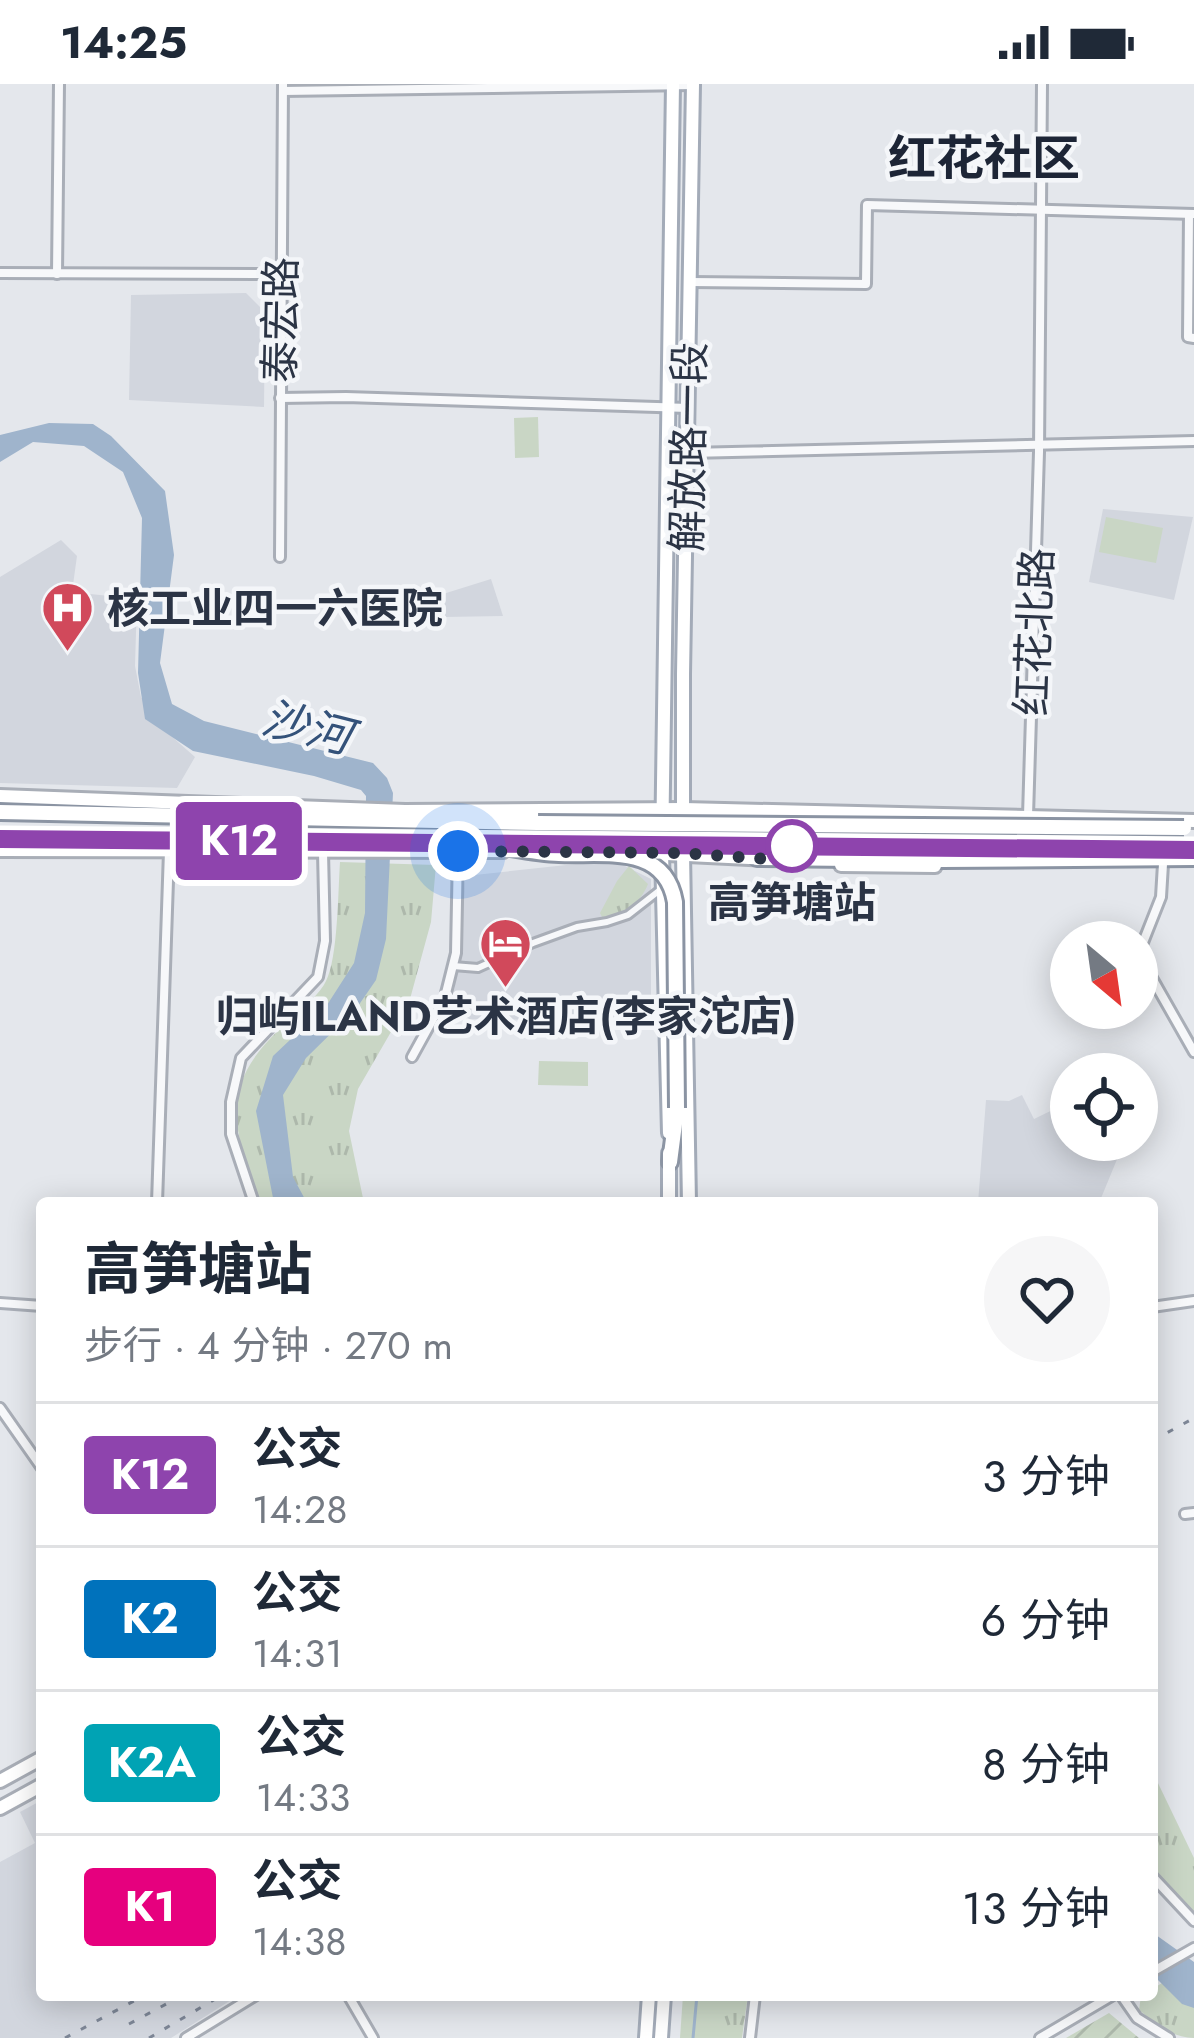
<!DOCTYPE html>
<html lang="zh">
<meta charset="utf-8">
<style>
body{margin:0;font-family:Jost,"Noto Sans SC",sans-serif;background:#f6f6f7;color:#1f2937;height:100vh;display:flex;flex-direction:column;font-size:45px;white-space:nowrap}
*{box-sizing:border-box;margin:0}
p{font-size:39px;color:#747a83}
.icon{flex:none;width:66px;height:66px;fill:none;stroke:currentColor;stroke-width:2;stroke-linecap:round;stroke-linejoin:round}
.map{position:relative;flex:1;overflow:hidden}
.sheet{position:absolute;left:36px;top:1113px;width:1122px;height:804px;display:flex;flex-direction:column;background:#fff;border-radius:12px;box-shadow:0 6px 30px #0003}
.sheet>*{flex:none}
.badge{padding:0 24px;border-radius:9px;font-size:42px;line-height:78px}
.needle{width:78px;rotate:151deg}
.fabs{position:absolute;left:1050px;top:837px;display:grid;gap:24px}
.fabs a{display:grid;place-items:center;width:108px;height:108px;border-radius:50%;background:#fff;box-shadow:0 6px 30px #0003;font-size:60px}
.you{position:absolute;width:60px;height:60px;margin:-30px;border:9px solid #fff;border-radius:50%;background:#1a73e8;box-shadow:0 0 0 18px #1a73e833}
.map>.badge{position:absolute;translate:-50% -50%;box-shadow:0 0 0 6px #fff}
.round{display:grid;place-items:center;flex:none;width:126px;height:126px;border-radius:63px;background:#f6f6f7}
.summary{display:flex;align-items:center;justify-content:space-between;height:204px;padding:0 48px}
h1{font-size:57px;font-weight:700;line-height:90px}
ul{padding:0;list-style:none}
li{display:flex;align-items:center;gap:36px;height:144px;padding:0 48px;border-top:3px solid #e0e1e3}
li div{flex:1}
li b{display:block;font-size:45px}
li em{font-style:normal}
li .badge{min-width:132px;font-weight:700;text-align:center}
.status{display:flex;justify-content:space-between;align-items:center;height:84px;padding:0 60px;background:#fff;direction:ltr}
.status svg{height:33px;fill:currentColor}
.map>svg:first-child{display:block}
.built{fill:#d2d6de}
.park{fill:url(#park-tufts)}
.garden{fill:url(#garden-furrows)}
.pitch{fill:#c9d6c5}
.water{fill:#9fb4cc}
.lines{fill:none;stroke-linecap:round;stroke-linejoin:round}
.stream{stroke:#9fb4cc;stroke-width:3}
.pedestrian-casing{stroke:#a9aeb7;stroke-width:12}
.minor-casing{stroke:#a9aeb7;stroke-width:14}
.secondary-casing{stroke:#a9aeb7;stroke-width:18}
.primary-casing{stroke:#a3abb8;stroke-width:18}
.trunk-casing{stroke:#8b94a3;stroke-width:20}
.pedestrian{stroke:#f7f8fa;stroke-width:6}
.minor{stroke:#f7f8fa;stroke-width:8}
.secondary{stroke:#fff;stroke-width:12}
.primary{stroke:#fff;stroke-width:12}
.trunk{stroke:#fff;stroke-width:14}
.rail{stroke:#7d8696;stroke-width:3;stroke-dasharray:6 12;stroke-linecap:butt}
.trunk-bridge-casing{stroke:#8b94a3;stroke-width:20;stroke-linecap:butt}
.trunk-bridge{stroke:#fff;stroke-width:14}
.line-casing{stroke:#fff;stroke-width:27}
.line{stroke:#8e44ad;stroke-width:18}
.walk{stroke:#2b3445;stroke-width:12;stroke-dasharray:0 21.6}
.stop-dot{fill:#fff;stroke:#8e44ad;stroke-width:6}
.labels{text-anchor:middle;stroke-width:9;stroke-linejoin:round;paint-order:stroke}
.street-label{font-size:42px;fill:#2b3445;stroke:#f4f6f9}
.poi-label{font-size:42px;font-weight:bold;fill:#2b3445;stroke:#f4f6f9;text-anchor:start}
.stop-label{font-size:42px;font-weight:bold;fill:#2b3445;stroke:#f4f6f9}
.water-label{font-size:45px;font-style:italic;fill:#34527a;stroke:#f4f6f9}
.quarter-label{font-size:48px;font-weight:bold;fill:#1d2536;stroke:#f4f6f9}
</style>
<div class="status"><b>14:25</b><svg viewBox="0 0 49 12"><path d="M0 12V9h3v3zM5 12V6h3v6zM10 12V3h3v9zM15 12V0h3v12zM26 1h20v11H26zM47 4h2v5h-2z"/></svg></div>
<div class="map">
<svg width="1194" height="1954" viewBox="0 0 1194 1954">
<defs>
<pattern id="park-tufts" width="24" height="20" patternUnits="userSpaceOnUse" patternTransform="scale(3)"><rect width="24" height="20" fill="#c9d6c5"/><path d="M3 7l-1-3M5 7V3M7 7l1-3M15 17l-1-3M17 17v-4M19 17l1-3" fill="none" stroke="#adb8ab"/></pattern>
<pattern id="garden-furrows" width="10" height="10" patternUnits="userSpaceOnUse" patternTransform="scale(3)"><rect width="10" height="10" fill="#c9d6c5"/><path d="M-1 1l2-2M0 10L10 0M9 11l2-2" fill="none" stroke="#adb8ab"/></pattern>
</defs>
<rect width="100%" height="100%" fill="#e4e7ec"/>
<g class="built">
<polygon points="246,209 265,228 264,323 129,316 131,211"/>
<polygon points="1103,425 1193,433 1174,516 1089,498"/>
<polygon points="61,456 77,472 72,508 137,515 135,582 141,613 162,644 195,673 177,704 0,699 0,493"/>
<polygon points="491,495 503,532 444,533 443,510"/>
<polygon points="613,776 651,795 651,937 450,935 459,872 465,792"/>
<polygon points="1022,1011 1034,1035 1071,1017 1071,1056 1125,1056 1099,1119 978,1119 986,1016 1009,1017"/>
<polygon points="42,1716 42,1911 239,1911 171,1954 0,1954 0,1778 35,1759 20,1728"/>
</g>
<g class="park">
<path d="M340,778L436,781L431,838L410,915L358,1005L349,1047L364,1119H259C234,1045 217,1003 281,944C294,932 319,912 326,897C338,874 338,807 340,778Z"/>
<path d="M629,782L648,800C640,820 624,830 602,833L600,829L617,797Z"/>
<polygon points="1157,1697 1194,1774 1194,1829 1152,1783 1152,1700"/>
<path d="M1194,1880V1954C1172,1954 1155,1939 1139,1926L1141,1912L1152,1911V1905Z"/>
<polygon points="683,1911 748,1911 742,1954 680,1954"/>
</g>
<polygon class="garden" points="1109,1929 1139,1954 1066,1954"/>
<g class="pitch">
<polygon points="538,333 539,373 515,374 514,334"/>
<polygon points="1106,433 1163,444 1156,479 1099,468"/>
<polygon points="539,977 588,978 588,1002 538,1001"/>
</g>
<g class="water">
<polygon points="49,339 93,340 111,352 165,407 174,471 160,579 172,620 204,637 373,679 387,694 393,709 386,855 376,896 356,925 306,974 283,1011 293,1093 307,1119 274,1119 256,1027 273,972 327,921 354,879 365,829 366,712 361,706 314,692 193,667 145,635 138,589 142,434 123,388 84,362 33,358 0,378 0,351"/>
<polygon points="1152,1845 1156,1851 1194,1878 1194,1924 1182,1920 1152,1890"/>
</g>
<g class="lines">
<polyline class="stream" points="693,1954 697,1911"/>
<defs>
<polyline id="pedestrian" points="453,882 478,884 533,859 577,843 607,838 628,831 660,806"/>
<g id="minor">
<polyline points="283,7 693,1"/>
<polyline points="1189,130 1188,253 1194,254"/>
<polyline points="0,189 281,190"/>
<polyline points="57,190 59,0"/>
<polyline points="691,198 866,200 867,121 1194,130"/>
<polyline points="280,314 346,313 688,324"/>
<polyline points="689,369 1194,357"/>
<polyline points="280,473 283,0"/>
<polyline points="1028,732 1039,368 1042,0"/>
<polyline points="1163,780 1161,813 1142,861 1144,880 1194,968"/>
<polyline points="412,973 445,913 456,869 458,767"/>
<polyline points="157,1119 169,767"/>
<polyline points="254,1119 231,1050 231,1018 241,974 318,893 325,857 323,768"/>
<polyline points="0,1219 42,1222"/>
<polyline points="1152,1223 1194,1217"/>
<polyline points="0,1324 42,1384"/>
<polyline points="1185,1430 1194,1429"/>
<polyline points="1152,1792 1194,1837"/>
<polyline points="1152,1888 1194,1864"/>
<polyline points="348,1911 373,1954"/>
<polyline points="1121,1911 1137,1934 1169,1954"/>
<polyline points="186,1954 256,1911"/>
<polyline points="750,1954 755,1911"/>
<polyline points="1040,1954 1113,1911"/>
</g>
<g id="secondary">
<polyline points="0,712 405,727 684,725 1194,737"/>
<polyline points="0,766 503,767"/>
<polyline points="626,768 767,775"/>
<polyline points="841,781 935,782"/>
<polyline points="0,1697 42,1674"/>
<polyline points="0,1724 42,1701"/>
</g>
<g id="primary">
<polyline points="669,1049 662,769 673,0"/>
<polyline points="669,1069 669,1119"/>
<polyline points="689,1119 683,769 683,590 693,0"/>
<polyline points="646,1954 649,1911"/>
<polyline points="661,1954 664,1911"/>
</g>
<g id="trunk">
<polyline points="0,728 538,739"/>
<polyline points="0,755 540,760"/>
<polyline points="757,774 942,776 1194,774"/>
<polyline points="670,1078 677,1024"/>
</g>
</defs>
<use href="#pedestrian" class="pedestrian-casing"/>
<use href="#minor" class="minor-casing"/>
<use href="#secondary" class="secondary-casing"/>
<use href="#primary" class="primary-casing"/>
<use href="#trunk" class="trunk-casing"/>
<use href="#pedestrian" class="pedestrian"/>
<use href="#minor" class="minor"/>
<use href="#secondary" class="secondary"/>
<use href="#primary" class="primary"/>
<use href="#trunk" class="trunk"/>
<g class="rail">
<polyline points="1152,1357 1194,1334"/>
<polyline points="129,1940 183,1911"/>
<polyline points="65,1954 145,1911"/>
<polyline points="149,1954 222,1911"/>
</g>
<defs>
<g id="trunk-bridge">
<polyline points="538,739 1184,744"/>
<path d="M485,760C509,763 534,769 559,770C604,772 665,759 675,818L677,1024"/>
<polyline points="540,760 1184,766"/>
</g>
</defs>
<use href="#trunk-bridge" class="trunk-bridge-casing"/>
<use href="#trunk-bridge" class="trunk-bridge"/>
</g>
<g class="lines">
<defs>
<polyline id="line" points="0,755 1194,766"/>
</defs>
<use href="#line" class="line-casing"/>
<use href="#line" class="line"/>
<polyline class="walk" points="458,767 683,769 794,777 792,762"/>
</g>
<defs>
<symbol id="hospital-pin" viewBox="-11 -11 22 30"><path d="M0 17L-7.5 6A9.5 9.5 0 1 1 7.5 6Z" fill="#d1495b" stroke="#f4f6f9"/><path d="M-5-5h3v3.5h4V-5h3V5h-3V1.5h-4V5h-3Z" fill="#fff"/></symbol>
<symbol id="hotel-pin" viewBox="-11 -11 22 30"><path d="M0 17L-7.5 6A9.5 9.5 0 1 1 7.5 6Z" fill="#d1495b" stroke="#f4f6f9"/><path d="M-6-4.5h1.5V1H6V5H4.5V3h-9V5H-6ZM-4 0a1.8 1.8 0 1 1 3.6 0ZM.5 0V-2.5h3Q6-2.5 6 0Z" fill="#fff"/></symbol>
</defs>
<g fill-rule="evenodd">
<use href="#hospital-pin" x="38" y="494" width="59" height="81"/>
<use href="#hotel-pin" x="476" y="830" width="59" height="81"/>
</g>
<circle class="stop-dot" cx="792" cy="762" r="24"/>
<g class="labels">
<g class="street-label">
<text transform="translate(280 236) rotate(-89)" y="15">泰宏路</text>
<text transform="translate(688 363) rotate(-89)" y="15">解放路一段</text>
<text transform="translate(1034 548) rotate(-88)" y="15">红花北路</text>
</g>
<g class="poi-label">
<text x="107" y="539">核工业四一六医院</text>
<text x="506" y="947" text-anchor="middle">归屿ILAND艺术酒店(李家沱店)</text>
</g>
<g class="stop-label">
<text x="792" y="833">高笋塘站</text>
</g>
<g class="water-label">
<text transform="translate(307 643) rotate(14)" y="16">沙河</text>
</g>
<g class="quarter-label">
<text x="984" y="91">红花社区</text>
</g>
</g>
</svg>
<div class="fabs">
<a><svg class="needle" viewBox="-14 -14 28 28"><path d="M0-13l5 13h-10z" fill="#e53935"/><path d="M0 13l5-13h-10z" fill="#747a83"/></svg></a>
<a><svg class="icon" aria-label="locate" viewBox="0 0 24 24"><circle cx="12" cy="12" r="6"/><path d="M12 2v4M12 18v4M2 12h4M18 12h4"/></svg></a>
</div>
<div class="you" style="left:458px;top:767px"></div>
<b class="badge" style="left:239px;top:757px;background:#8e44ad;color:#fff">K12</b>
<section class="sheet">
<div class="summary"><div><h1>高笋塘站</h1><p>步行 · 4 分钟 · 270 m</p></div><a class="round"><svg class="icon" aria-label="heart" viewBox="0 0 24 24"><path d="M12 20l-8-8c-3-5 5-10 8-4 3-6 11-1 8 4z"/></svg></a></div>
<ul>
<li><span class="badge" style="background:#8e44ad;color:#fff">K12</span><div><b>公交</b><p>14:28</p></div><em>3 分钟</em></li>
<li><span class="badge" style="background:#0072bc;color:#fff">K2</span><div><b>公交</b><p>14:31</p></div><em>6 分钟</em></li>
<li><span class="badge" style="background:#00a3b4;color:#fff">K2A</span><div><b>公交</b><p>14:33</p></div><em>8 分钟</em></li>
<li><span class="badge" style="background:#e6007e;color:#fff">K1</span><div><b>公交</b><p>14:38</p></div><em>13 分钟</em></li>
</ul>
</section>
</div>
